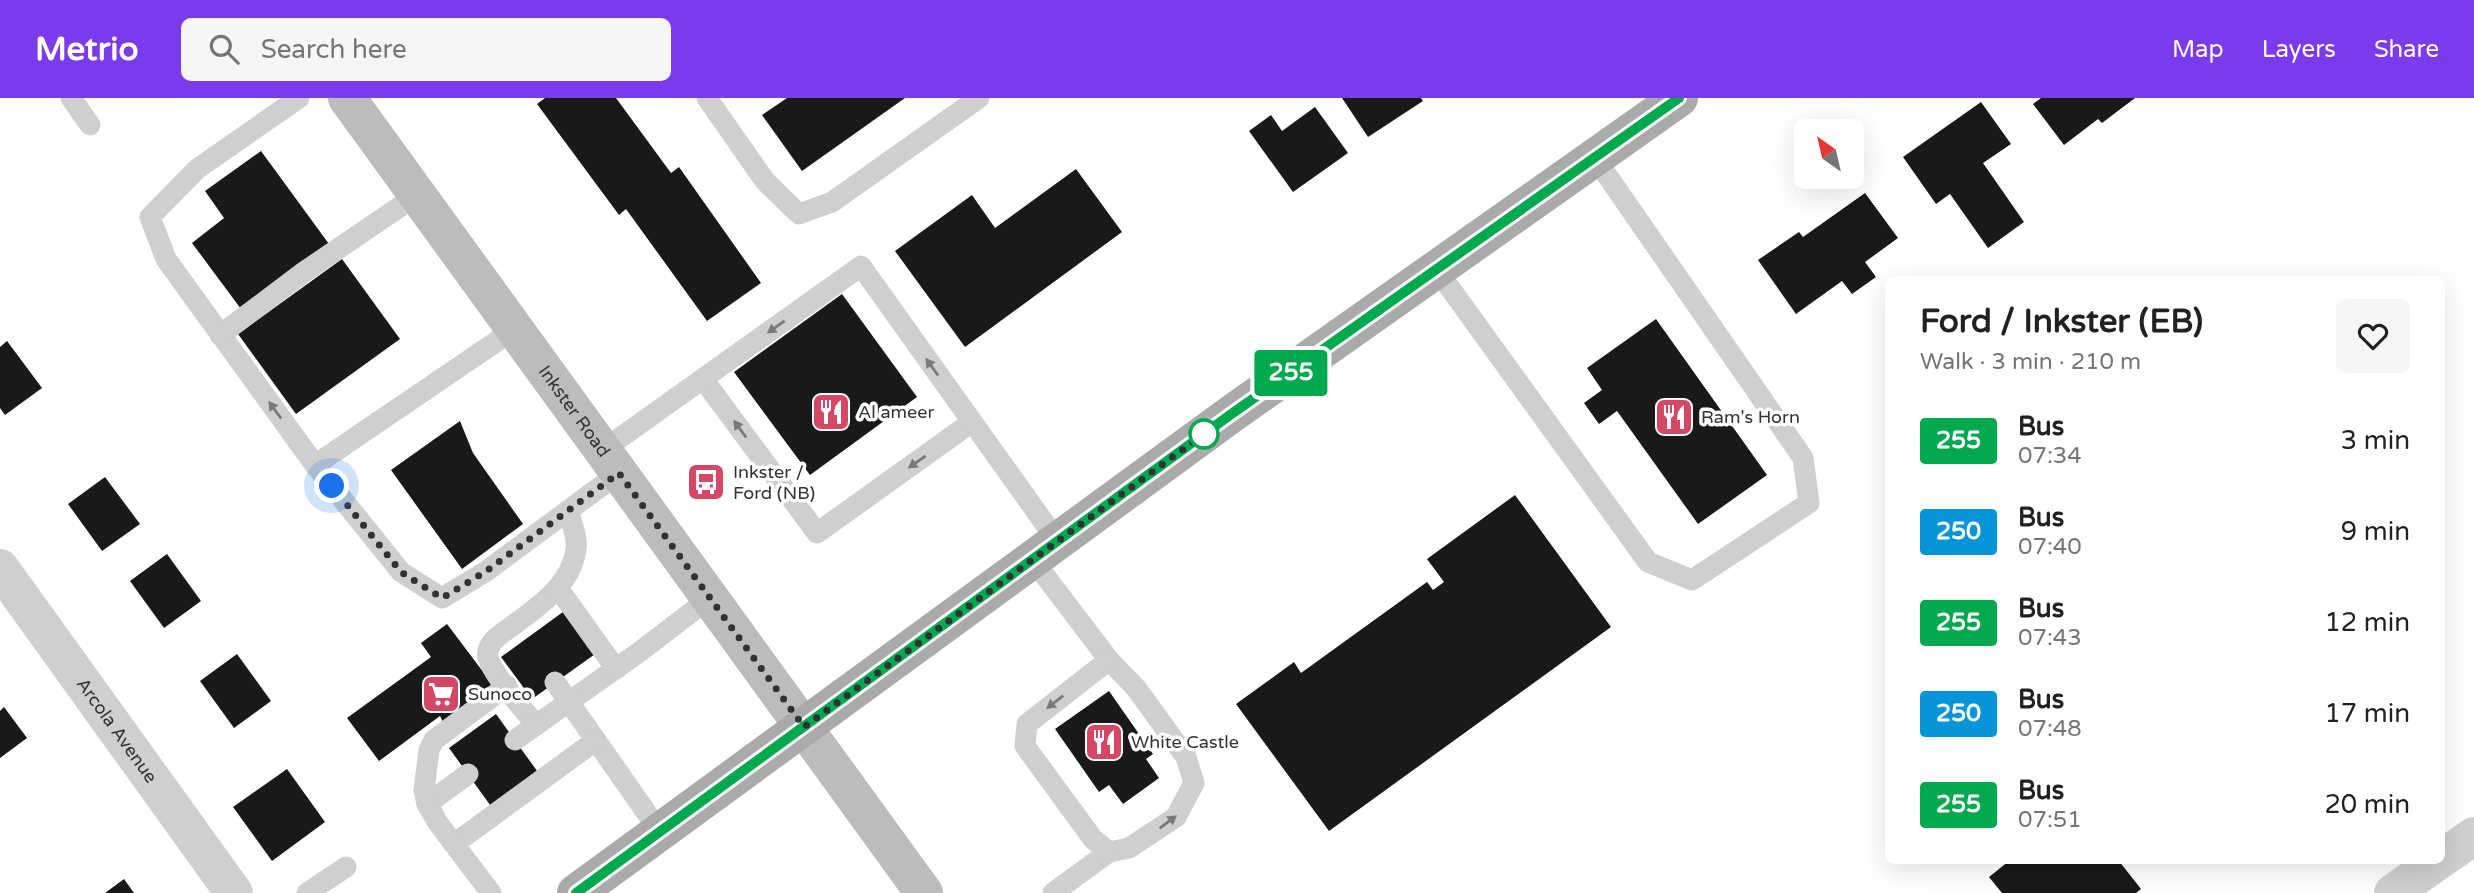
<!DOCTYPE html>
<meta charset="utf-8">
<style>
body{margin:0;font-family:"Varela Round",sans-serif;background:#f6f6f6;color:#202124;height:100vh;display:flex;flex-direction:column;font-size:26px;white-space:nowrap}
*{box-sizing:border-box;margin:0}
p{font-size:23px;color:#757577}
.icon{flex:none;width:38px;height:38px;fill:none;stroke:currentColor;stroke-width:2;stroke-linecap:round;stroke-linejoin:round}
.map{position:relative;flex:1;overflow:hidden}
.details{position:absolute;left:1885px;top:178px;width:560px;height:588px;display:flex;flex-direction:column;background:#fff;border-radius:10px;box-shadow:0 7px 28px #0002}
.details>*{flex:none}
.badge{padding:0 14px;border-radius:5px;font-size:24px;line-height:46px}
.needle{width:46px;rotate:326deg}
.tools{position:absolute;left:1794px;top:21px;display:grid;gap:14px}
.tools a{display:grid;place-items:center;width:70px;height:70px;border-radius:10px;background:#fff;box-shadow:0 7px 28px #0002;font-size:35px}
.you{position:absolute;width:35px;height:35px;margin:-18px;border:5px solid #fff;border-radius:50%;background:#1a73e8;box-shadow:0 0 0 10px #1a73e833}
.map>.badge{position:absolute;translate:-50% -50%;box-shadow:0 0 0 4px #fff}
.round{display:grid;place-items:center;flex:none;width:74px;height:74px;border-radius:10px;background:#f6f6f6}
.headline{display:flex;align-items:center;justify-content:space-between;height:119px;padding:0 35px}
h1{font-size:33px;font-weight:800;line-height:52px}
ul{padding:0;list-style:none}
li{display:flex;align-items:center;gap:21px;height:91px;padding:0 35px}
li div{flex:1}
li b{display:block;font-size:26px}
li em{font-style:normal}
li .badge{min-width:77px;font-weight:700;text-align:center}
header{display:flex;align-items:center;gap:42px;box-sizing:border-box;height:98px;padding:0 35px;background:#7c3aed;color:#fff}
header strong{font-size:33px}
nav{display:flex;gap:38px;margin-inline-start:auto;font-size:24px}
.search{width:490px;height:63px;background:#f6f6f6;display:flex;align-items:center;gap:18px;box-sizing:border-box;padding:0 24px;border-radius:10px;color:#757577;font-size:26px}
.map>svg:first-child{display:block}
.building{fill:#191919}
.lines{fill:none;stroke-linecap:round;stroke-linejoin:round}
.service{stroke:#cfcfcf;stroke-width:21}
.minor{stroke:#cfcfcf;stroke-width:38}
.secondary{stroke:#bcbcbc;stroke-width:38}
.primary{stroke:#aaa;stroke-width:38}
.oneway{fill:#797979}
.line-casing{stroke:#fff;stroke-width:16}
.line{stroke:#00a94e;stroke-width:10}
.walk{stroke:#323232;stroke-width:7;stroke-dasharray:0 12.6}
.stop-dot{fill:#fff;stroke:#00a94e;stroke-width:3.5}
.labels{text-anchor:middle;stroke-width:7;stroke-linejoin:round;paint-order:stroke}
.street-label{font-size:18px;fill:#323232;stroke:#fff}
.poi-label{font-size:18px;fill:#323232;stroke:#fff;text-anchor:start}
</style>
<header>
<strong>Metrio</strong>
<div class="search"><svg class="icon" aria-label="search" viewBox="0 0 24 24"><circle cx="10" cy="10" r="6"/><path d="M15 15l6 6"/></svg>Search here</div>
<nav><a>Map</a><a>Layers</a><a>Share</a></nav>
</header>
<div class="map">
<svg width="2474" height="795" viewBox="0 0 2474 795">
<rect width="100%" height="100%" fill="#fff"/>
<g class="building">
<polygon points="545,0 616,0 671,75 679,69 761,185 707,223 626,111 619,117 537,6"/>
<polygon points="787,0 905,0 802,73 762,17"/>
<polygon points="1342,0 1421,0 1423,3 1368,39"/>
<polygon points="2041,0 2135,0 2102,25 2098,21 2064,47 2033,6"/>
<polygon points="1981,4 2011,46 1983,65 2024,124 1988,150 1950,96 1936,106 1903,59"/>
<polygon points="1315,9 1348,55 1293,94 1249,33 1271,17 1282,33"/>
<polygon points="261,53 329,146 241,211 192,145 224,120 205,93"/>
<polygon points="1076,71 1122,134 965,249 895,153 972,97 995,130"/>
<polygon points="1865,95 1898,140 1865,164 1876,179 1852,196 1842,183 1796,216 1758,162 1799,134 1803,139"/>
<polygon points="342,161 400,241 296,316 238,236"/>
<polygon points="842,196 917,299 810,377 734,274"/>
<polygon points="1656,221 1767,377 1698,426 1617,313 1599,326 1584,305 1602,292 1587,270"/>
<polygon points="7,243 42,290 5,317 0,310 0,249"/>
<polygon points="460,323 473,355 523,426 462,471 391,372"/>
<polygon points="105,379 140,426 102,453 68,406"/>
<polygon points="1515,397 1611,529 1329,733 1236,606 1294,564 1301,575 1427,484 1433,492 1444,484 1427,461"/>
<polygon points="167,456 201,503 164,530 130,483"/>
<polygon points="567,511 598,554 532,601 501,559"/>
<polygon points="447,526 493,587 443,624 440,618 379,663 347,620 431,559 421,545"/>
<polygon points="237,556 271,603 234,630 200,583"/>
<polygon points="1109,593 1153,656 1146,661 1159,680 1123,706 1109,687 1099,694 1055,631"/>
<polygon points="4,609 27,640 0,660 0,613"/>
<polygon points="496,616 540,677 493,711 449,650"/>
<polygon points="287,671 325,724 272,763 233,709"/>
<polygon points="2009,763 2119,763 2141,791 2136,795 2002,795 1989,779"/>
<polygon points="124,781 134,795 105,795"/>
</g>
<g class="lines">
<g class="service">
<polyline points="71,0 90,27"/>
<polyline points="299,0 197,71 150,119 166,161 315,367 401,474 442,500 485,474 619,375"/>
<polyline points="707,0 765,83 799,116 832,104 979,0"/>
<polyline points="1437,172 1648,464 1692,482 1809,405 1803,360 1595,60"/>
<polyline points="220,237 304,174 417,97"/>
<polyline points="703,281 817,435 972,324"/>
<polyline points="603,352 861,168 1058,444"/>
<polyline points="315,367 515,231"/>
<path d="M568,413C571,424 578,439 576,451C571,493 526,516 496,540C491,545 486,551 488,559C491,575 525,613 536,627L638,555L710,500"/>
<polyline points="1033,462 1109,562 1136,590 1186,659 1194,685 1176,719 1129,750 1109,754 1053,795"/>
<polyline points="558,490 616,571"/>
<polyline points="1109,562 1027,626 1025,648 1093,741 1109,754"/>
<polyline points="555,584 660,734"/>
<polyline points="515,642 536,627"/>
<polyline points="427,706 468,676"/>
<polyline points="454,746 595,643"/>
<polyline points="307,795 346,769"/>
<polyline points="491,795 438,725 427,706 424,692 429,652 434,642 507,588"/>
</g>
<g class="minor">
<path id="s1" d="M0,470L234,795"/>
<polyline points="2441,761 2474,738"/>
<polyline points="2393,795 2438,763"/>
</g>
<path class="secondary" id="s2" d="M347,0L924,795"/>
<polyline class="primary" points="576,795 1230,317 1679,0"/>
</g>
<defs><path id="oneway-solid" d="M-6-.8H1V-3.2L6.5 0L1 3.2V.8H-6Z" transform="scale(1.75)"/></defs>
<g class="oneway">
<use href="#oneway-solid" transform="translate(776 229) rotate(145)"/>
<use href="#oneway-solid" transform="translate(932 269) rotate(-126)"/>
<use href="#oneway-solid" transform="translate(275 312) rotate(-126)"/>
<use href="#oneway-solid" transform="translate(740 331) rotate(-126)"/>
<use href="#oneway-solid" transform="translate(917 364) rotate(145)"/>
<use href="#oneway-solid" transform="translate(1055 604) rotate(142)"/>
<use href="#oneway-solid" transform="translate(1168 724) rotate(-37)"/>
</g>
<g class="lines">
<defs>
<polyline id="line" points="576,795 1230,317 1679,0"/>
</defs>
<use href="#line" class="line-casing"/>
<use href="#line" class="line"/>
<polyline class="walk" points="332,388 401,474 442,500 485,474 619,375 804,629 1204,336"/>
</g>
<defs>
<symbol id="restaurant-square" viewBox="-11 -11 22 22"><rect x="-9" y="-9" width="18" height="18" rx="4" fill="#d54765" stroke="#fff"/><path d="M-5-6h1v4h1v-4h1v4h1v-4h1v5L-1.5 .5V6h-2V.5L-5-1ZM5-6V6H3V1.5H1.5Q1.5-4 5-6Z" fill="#fff"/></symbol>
<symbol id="bus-square" viewBox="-11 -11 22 22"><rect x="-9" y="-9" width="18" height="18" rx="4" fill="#d54765" stroke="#fff"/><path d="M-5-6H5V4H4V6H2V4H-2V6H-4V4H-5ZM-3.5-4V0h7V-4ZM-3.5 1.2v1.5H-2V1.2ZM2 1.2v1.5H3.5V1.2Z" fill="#fff"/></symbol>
<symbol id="supermarket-square" viewBox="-11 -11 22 22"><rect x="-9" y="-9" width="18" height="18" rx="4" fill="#d54765" stroke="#fff"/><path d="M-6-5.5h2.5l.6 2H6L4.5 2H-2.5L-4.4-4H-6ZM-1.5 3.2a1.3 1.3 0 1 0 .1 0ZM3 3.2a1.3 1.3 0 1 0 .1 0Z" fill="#fff"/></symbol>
</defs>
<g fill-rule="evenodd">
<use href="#restaurant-square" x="809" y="292" width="44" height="44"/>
<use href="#restaurant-square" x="1652" y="297" width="44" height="44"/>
<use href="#bus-square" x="684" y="362" width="44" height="44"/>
<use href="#supermarket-square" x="419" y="574" width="44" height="44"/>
<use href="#restaurant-square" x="1082" y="622" width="44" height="44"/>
</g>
<circle class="stop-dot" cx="1204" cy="336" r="14"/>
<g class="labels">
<g class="street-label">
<text dy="6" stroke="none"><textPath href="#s2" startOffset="387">Inkster Road</textPath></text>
<text dy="6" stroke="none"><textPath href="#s1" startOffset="200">Arcola Avenue</textPath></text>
</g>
<g class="poi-label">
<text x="858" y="320">Al ameer</text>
<text x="1701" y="325">Ram's Horn</text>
<text x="733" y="380">Inkster /<tspan x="733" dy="21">Ford (NB)</tspan></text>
<text x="468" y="602">Sunoco</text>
<text x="1131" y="650">White Castle</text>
</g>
</g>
</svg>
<div class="tools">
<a><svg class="needle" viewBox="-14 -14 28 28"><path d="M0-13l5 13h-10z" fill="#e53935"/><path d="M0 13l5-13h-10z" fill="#757577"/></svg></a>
</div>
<div class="you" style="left:332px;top:388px"></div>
<b class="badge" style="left:1291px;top:275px;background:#00a94e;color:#fff">255</b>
<section class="details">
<div class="headline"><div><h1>Ford / Inkster (EB)</h1><p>Walk · 3 min · 210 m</p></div><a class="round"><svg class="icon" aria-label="heart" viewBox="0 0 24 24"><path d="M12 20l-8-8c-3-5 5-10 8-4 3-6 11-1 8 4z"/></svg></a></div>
<ul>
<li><span class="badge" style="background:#00a94e;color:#fff">255</span><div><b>Bus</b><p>07:34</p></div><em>3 min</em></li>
<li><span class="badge" style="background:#0696d7;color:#fff">250</span><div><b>Bus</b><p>07:40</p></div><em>9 min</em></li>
<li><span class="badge" style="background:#00a94e;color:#fff">255</span><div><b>Bus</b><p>07:43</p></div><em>12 min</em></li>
<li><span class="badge" style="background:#0696d7;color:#fff">250</span><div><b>Bus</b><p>07:48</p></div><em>17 min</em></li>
<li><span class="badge" style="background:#00a94e;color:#fff">255</span><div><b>Bus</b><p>07:51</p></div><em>20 min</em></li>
</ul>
</section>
</div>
